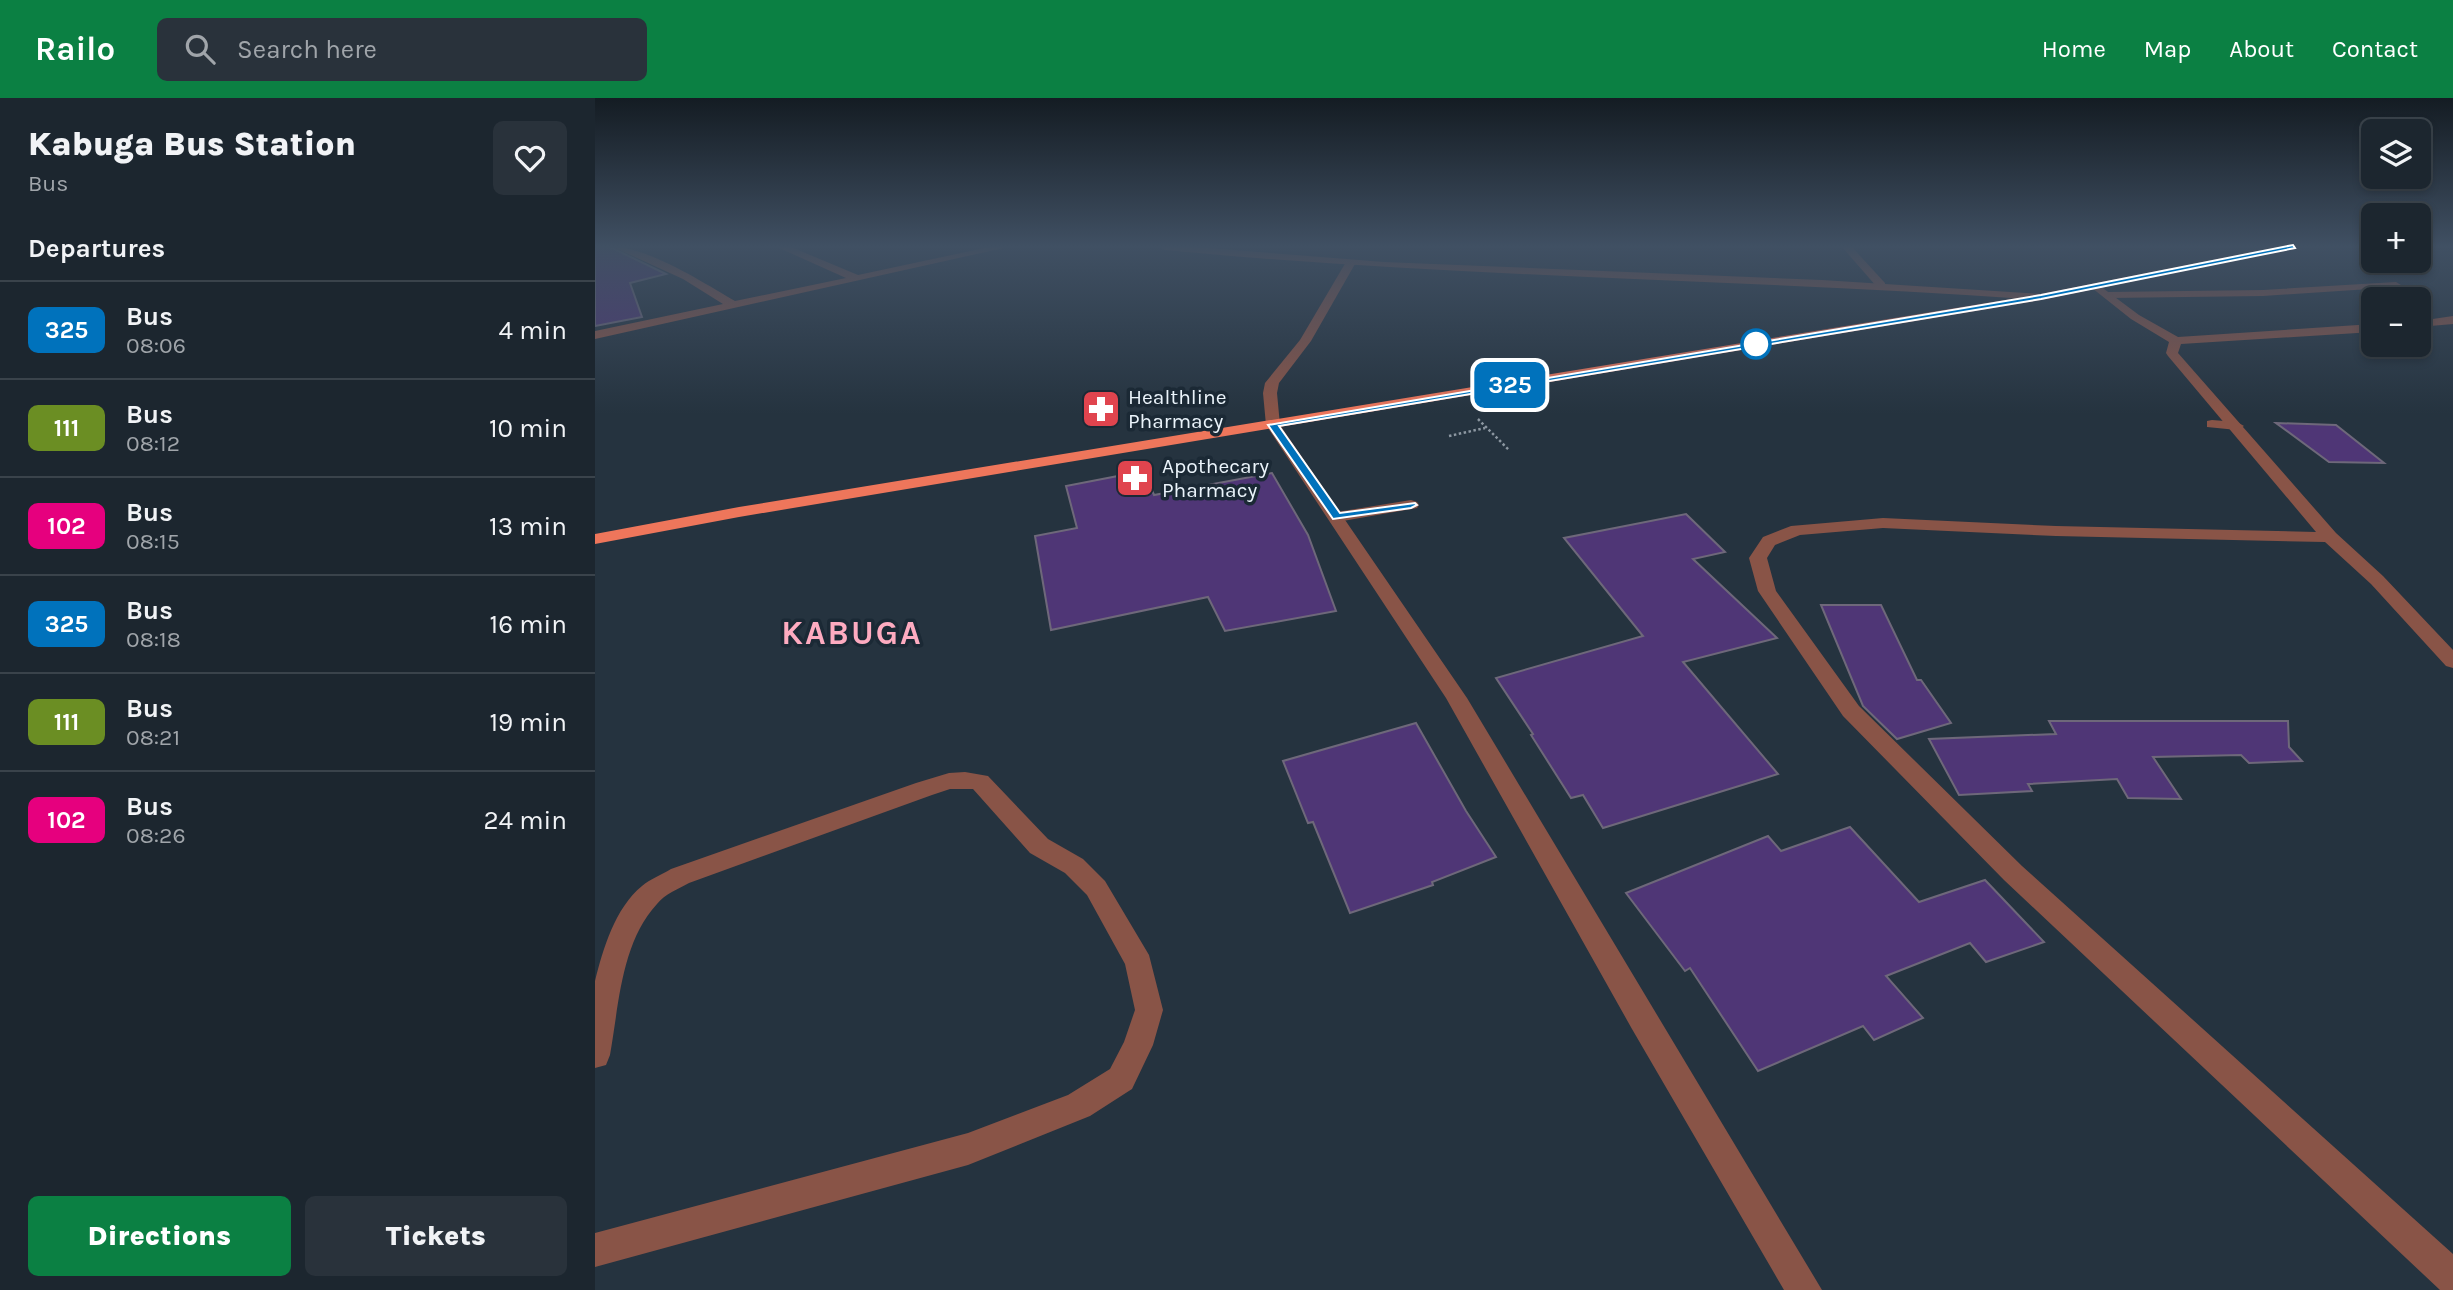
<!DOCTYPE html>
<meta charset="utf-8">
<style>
body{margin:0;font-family:Karla,sans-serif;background:#29323b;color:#f1f3f6;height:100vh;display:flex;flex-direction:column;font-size:26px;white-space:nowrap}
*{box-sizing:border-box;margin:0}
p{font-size:23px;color:#a0a5aa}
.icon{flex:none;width:38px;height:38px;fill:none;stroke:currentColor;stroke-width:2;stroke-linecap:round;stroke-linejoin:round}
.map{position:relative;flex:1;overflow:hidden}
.panel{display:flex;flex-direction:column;background:#1c262f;width:595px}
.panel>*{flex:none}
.badge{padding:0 14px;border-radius:10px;font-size:24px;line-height:46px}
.controls{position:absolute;left:1766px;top:21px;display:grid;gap:14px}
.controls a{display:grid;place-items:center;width:70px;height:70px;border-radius:10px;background:#1c262f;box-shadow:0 4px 10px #0003,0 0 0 2px #3a434b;font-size:35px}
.map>.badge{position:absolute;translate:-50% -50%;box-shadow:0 0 0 4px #fff}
h2{padding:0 28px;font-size:26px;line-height:63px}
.round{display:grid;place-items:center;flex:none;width:74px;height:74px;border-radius:10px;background:#29323b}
.summary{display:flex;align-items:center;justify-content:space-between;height:119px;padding:0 28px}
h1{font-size:33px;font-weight:800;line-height:52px}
.primary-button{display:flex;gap:14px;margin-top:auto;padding:14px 28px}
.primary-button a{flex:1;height:80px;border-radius:10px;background:#0b8043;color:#fff;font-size:28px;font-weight:800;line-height:80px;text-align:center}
.primary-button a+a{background:#29323b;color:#f1f3f6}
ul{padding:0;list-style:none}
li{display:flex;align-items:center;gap:21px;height:98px;padding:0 28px;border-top:2px solid #3a434b}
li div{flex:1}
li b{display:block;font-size:26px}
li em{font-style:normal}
li .badge{min-width:77px;font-weight:700;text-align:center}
header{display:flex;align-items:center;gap:42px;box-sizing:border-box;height:98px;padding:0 35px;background:#0b8043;color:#fff}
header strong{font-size:33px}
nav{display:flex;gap:38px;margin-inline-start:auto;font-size:24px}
.search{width:490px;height:63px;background:#29323b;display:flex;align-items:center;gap:18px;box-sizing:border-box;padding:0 24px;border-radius:10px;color:#a0a5aa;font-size:26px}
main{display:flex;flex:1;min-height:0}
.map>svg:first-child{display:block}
.building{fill:#4f3676;stroke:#6e687a;stroke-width:2}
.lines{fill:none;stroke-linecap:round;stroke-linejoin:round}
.path{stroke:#8c97a1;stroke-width:2.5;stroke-dasharray:2.5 2.5;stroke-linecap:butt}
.service{fill:#895447;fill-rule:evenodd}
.minor{fill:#895447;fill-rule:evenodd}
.tertiary{fill:#895447;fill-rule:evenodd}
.trunk{fill:#ee765b;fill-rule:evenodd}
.line{fill:#0072bc;stroke:#fff;stroke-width:2}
.stop-dot{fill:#fff;stroke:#0072bc;stroke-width:3.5}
.labels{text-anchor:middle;stroke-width:7;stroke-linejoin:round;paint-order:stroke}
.far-poi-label{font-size:21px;fill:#ebf4fb;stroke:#1b2935;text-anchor:start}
.district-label{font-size:33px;font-weight:bold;letter-spacing:2px;fill:#fdabc0;stroke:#1b2935}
</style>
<header>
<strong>Railo</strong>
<div class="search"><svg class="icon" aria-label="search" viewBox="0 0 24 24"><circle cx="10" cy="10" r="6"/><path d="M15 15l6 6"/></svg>Search here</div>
<nav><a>Home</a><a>Map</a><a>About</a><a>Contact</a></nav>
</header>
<main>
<section class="panel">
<div class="summary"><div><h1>Kabuga Bus Station</h1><p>Bus</p></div><a class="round"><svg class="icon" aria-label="heart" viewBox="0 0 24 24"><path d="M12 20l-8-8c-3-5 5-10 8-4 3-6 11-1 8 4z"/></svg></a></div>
<h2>Departures</h2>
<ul>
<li><span class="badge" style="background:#0072bc;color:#fff">325</span><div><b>Bus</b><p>08:06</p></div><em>4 min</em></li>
<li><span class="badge" style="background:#6b8e23;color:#fff">111</span><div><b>Bus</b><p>08:12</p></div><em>10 min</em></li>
<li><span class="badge" style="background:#e6007e;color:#fff">102</span><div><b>Bus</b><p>08:15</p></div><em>13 min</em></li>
<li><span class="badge" style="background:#0072bc;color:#fff">325</span><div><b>Bus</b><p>08:18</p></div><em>16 min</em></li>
<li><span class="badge" style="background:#6b8e23;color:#fff">111</span><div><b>Bus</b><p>08:21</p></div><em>19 min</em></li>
<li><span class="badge" style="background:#e6007e;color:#fff">102</span><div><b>Bus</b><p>08:26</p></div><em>24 min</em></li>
</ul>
<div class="primary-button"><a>Directions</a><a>Tickets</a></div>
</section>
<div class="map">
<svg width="1858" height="1192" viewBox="0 0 1858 1192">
<rect width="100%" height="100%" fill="#25333f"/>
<g class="building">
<polygon points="0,149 15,149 71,176 35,185 47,219 0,228"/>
<polygon points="1681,325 1741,327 1789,365 1734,364"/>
<polygon points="549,373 559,397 677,375 713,437 741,513 630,533 613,499 456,532 440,438 482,430 471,388"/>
<polygon points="1091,416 1130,454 1098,461 1182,540 1088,564 1183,676 1008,730 988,697 976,700 936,637 938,636 901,580 1048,538 969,440"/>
<polygon points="1226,507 1286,507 1322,582 1326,582 1356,625 1302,641 1268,608"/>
<polygon points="1454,623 1693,623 1694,649 1707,663 1654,665 1646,657 1558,659 1586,701 1533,700 1522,681 1433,686 1437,693 1364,697 1334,641 1461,636"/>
<polygon points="821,625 871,713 901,759 837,784 838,787 755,815 718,724 713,725 688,663"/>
<polygon points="1255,729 1324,804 1390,782 1449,844 1391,864 1375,845 1291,878 1328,920 1279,942 1268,928 1163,973 1095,870 1090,873 1031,795 1173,738 1186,753"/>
</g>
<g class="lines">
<g class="path">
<polyline points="883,321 914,352"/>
<polyline points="854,338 890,330"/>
</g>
<g class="service">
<polygon points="1801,184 1806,187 1805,189 1668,198 1513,200 1507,197 1513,194 1668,192"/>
<polygon points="1617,322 1642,324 1649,328 1642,332 1612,329 1612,323"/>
<polygon points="816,402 822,404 824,407 822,410 742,424 734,419 742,414"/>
</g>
<g class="minor">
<path d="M18,149C53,149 109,185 140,203L251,180L182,149H196L263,177L394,149H413L0,241V233L128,206L88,181Z"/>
<polygon points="1247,149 1257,149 1290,185 1290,189 1282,189"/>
<polygon points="751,164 760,166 716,243 684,285 682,295 685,327 872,600 1227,1192 1189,1192 1037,931 851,600 671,327 668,295 670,285 705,242"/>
<polygon points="1501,185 1544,217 1583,239 1778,226 1778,234 1586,246 1583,255 1741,435 1788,478 1858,552 1858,570 1851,568 1776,486 1730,444 1461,438 1288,430 1205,437 1180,447 1172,460 1181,493 1264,608 1427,768 1858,1156 1858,1192 1845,1192 1409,782 1248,618 1163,493 1154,460 1168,439 1196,428 1288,420 1461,428 1721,434 1573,258 1571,255 1574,244 1536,221 1497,190 1497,186"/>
<polygon points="1858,218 1858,226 1824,229 1824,223"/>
<path d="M370,674L393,678L453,741L488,761L510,783L554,857L568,912L558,947L537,991L495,1018L373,1067L0,1169V1135L373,1035L473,997L515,971L529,944L540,912L530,866L492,797L470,775L435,755L378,691H355L337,697L94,785C83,791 70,796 62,806C26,845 24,907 15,957L11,967L0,970V883C8,851 20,810 47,788C55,781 66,777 76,771L321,685L354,675Z"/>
</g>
<path class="tertiary" d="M565,149H601L789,164L1227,182L1446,196L1452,199L1446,202C1154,181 861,180 570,152Z"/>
<polygon class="trunk" points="1683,149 1703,149 1446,202 144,419 0,446 0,436 144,409 1446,196"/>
</g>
<linearGradient id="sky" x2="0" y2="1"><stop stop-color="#141c23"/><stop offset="0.47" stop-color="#405063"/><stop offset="1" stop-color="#405063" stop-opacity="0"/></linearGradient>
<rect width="1858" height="316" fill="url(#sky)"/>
<polygon class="line" points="1698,147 1700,150 1446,201 684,328 745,415 820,405 822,407 816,410 738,421 673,327 1446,197"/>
<defs>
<symbol id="pharmacy-square" viewBox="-11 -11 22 22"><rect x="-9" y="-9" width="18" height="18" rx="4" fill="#e0444e" stroke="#1b2935"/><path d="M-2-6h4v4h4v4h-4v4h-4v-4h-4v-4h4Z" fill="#fff"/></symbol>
</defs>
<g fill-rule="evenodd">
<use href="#pharmacy-square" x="484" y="289" width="44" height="44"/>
<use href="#pharmacy-square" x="518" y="358" width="44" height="44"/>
</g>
<circle class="stop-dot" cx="1161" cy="246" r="14"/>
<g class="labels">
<g class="far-poi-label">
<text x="533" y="306">Healthline<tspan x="533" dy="24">Pharmacy</tspan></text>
<text x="567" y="375">Apothecary<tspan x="567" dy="24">Pharmacy</tspan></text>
</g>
<g class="district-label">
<text x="257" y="546">KABUGA</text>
</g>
</g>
</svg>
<div class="controls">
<a><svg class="icon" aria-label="layers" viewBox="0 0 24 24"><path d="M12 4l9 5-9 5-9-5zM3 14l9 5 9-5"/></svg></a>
<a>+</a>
<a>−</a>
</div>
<b class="badge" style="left:915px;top:287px;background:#0072bc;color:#fff">325</b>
</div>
</main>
